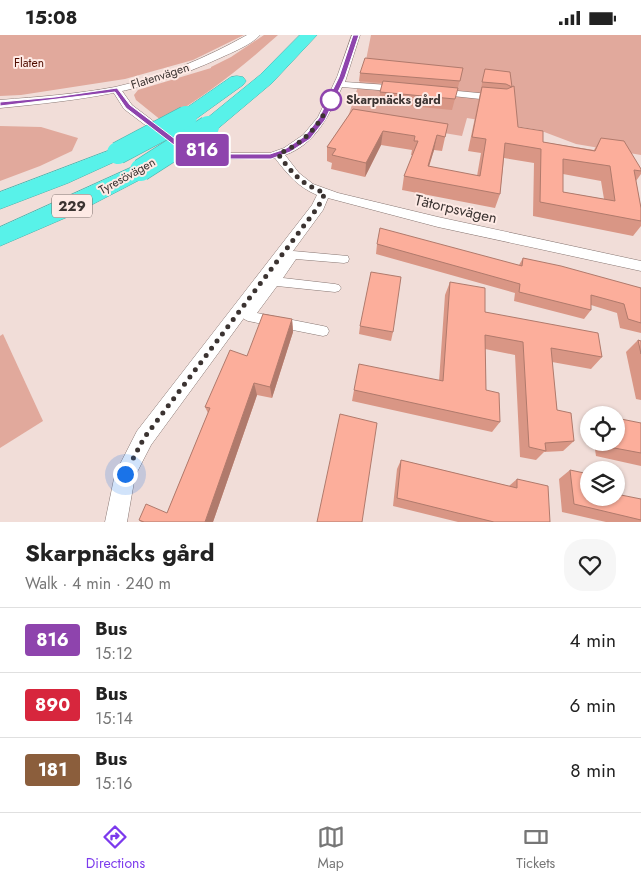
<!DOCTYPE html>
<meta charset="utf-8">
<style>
body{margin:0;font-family:Jost,sans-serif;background:#f6f6f6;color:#222;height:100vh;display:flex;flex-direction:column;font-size:19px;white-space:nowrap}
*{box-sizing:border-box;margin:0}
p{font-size:16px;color:#767676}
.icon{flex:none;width:28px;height:28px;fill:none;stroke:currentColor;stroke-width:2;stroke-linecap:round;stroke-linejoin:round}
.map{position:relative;height:487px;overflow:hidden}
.details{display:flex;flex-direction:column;background:#fff;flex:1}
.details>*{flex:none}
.badge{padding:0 10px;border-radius:4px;font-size:18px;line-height:32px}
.buttons{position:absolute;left:580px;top:371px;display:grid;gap:10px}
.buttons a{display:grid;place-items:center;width:45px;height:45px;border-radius:50%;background:#fff;box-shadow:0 1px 4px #0004;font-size:25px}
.you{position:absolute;width:25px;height:25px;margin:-12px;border:4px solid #fff;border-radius:50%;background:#1a73e8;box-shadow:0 0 0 8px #1a73e833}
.map>.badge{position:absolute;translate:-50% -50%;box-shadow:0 0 0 2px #fff}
.round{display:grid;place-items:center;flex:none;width:52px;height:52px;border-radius:20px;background:#f6f6f6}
.headline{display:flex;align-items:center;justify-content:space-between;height:85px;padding:0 25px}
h1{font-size:24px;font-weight:700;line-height:38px}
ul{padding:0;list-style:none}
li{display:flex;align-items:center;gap:15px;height:65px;padding:0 25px;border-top:1px solid #e0e0e0}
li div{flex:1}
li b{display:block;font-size:19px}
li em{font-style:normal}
li .badge{min-width:55px;font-weight:700;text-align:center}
.status{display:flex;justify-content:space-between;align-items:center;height:35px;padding:0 25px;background:#fff;direction:ltr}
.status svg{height:14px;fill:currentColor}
.tabs{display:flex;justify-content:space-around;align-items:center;height:70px;border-top:1px solid #e0e0e0;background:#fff;font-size:14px;color:#767676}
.tabs a{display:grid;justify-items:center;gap:2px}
.tabs .active{color:#7c3aed}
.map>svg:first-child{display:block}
.green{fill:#e1a99c}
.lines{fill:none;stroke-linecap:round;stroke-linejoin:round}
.pedestrian-casing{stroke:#887773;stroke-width:1}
.minor-casing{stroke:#887773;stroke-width:1}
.tertiary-casing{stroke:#887773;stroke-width:1}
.motorway-casing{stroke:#4eafa9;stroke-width:1}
.pedestrian{fill:#fff;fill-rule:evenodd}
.minor{fill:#fff;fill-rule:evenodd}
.tertiary{fill:#fff;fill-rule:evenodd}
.motorway{fill:#58f2e9;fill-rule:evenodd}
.motorway-bridge-casing{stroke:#4eafa9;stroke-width:23;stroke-linecap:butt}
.motorway-bridge{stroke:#58f2e9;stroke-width:22}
.wall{fill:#d99685;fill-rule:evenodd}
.shaded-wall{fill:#b07a6c}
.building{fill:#fcae9b;stroke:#b07a6c;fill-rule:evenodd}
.line{fill:#8e44ad;stroke:#fff}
.walk{stroke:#3b3331;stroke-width:5;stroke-dasharray:0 9}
.stop-dot{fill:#fff;stroke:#8e44ad;stroke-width:2.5}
.labels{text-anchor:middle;stroke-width:4;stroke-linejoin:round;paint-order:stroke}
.far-park-label{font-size:12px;fill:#510e01;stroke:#feeae5}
.far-street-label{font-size:12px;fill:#3b3331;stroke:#feeae5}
.far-stop-label{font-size:12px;font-weight:bold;fill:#3b3331;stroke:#feeae5;text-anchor:start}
.shield{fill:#feeae5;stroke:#766a67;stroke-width:1}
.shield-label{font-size:14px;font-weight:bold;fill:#3b3331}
.street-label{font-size:15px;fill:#3b3331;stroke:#feeae5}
</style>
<div class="status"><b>15:08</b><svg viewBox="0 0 49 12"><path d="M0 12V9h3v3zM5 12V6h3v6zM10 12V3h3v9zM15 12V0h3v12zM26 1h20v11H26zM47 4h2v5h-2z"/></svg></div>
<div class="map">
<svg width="641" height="487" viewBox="0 0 641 487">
<rect width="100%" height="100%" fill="#f1ddd8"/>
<g class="green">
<polygon points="0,0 244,0 193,25 125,44 21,60 0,61"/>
<path d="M264,0H278C241,33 205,62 162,86L136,65L134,60L138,55L211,33V32L231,22Z"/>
<polygon points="371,0 641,0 641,120 576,109 539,95 467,83 462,101 348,82 365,30"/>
<polygon points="0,91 41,92 78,103 72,116 40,131 0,146"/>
<polygon points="3,299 43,386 0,413 0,301"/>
</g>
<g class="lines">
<defs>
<polygon id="pedestrian" points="293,216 348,221 349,224 348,227 344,228 296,224 283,243 335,249 339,250 341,253 339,256 335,257 277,251 257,278 323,291 327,292 329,296 327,300 323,301 248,286 244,284 242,281 289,217"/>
<g id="minor">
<path d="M352,0H360L345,47L402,51L407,54L402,57L342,52C329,80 316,109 285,120L299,138L313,149L338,158L438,182L641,226V236L438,192L328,163L323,175L151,410L135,441L127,487H105L115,439L137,396L312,170L317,160C298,152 288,140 275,123L228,124L173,111L124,74L112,55L114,53H120L132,70L181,107L228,118H270L284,113L303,100L318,82L337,42Z"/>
<polygon points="437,54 499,60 504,63 499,66 434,59 434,55"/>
</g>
<path id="tertiary" d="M247,0H260C251,10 233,17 220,23C145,58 81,65 0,73V65C38,62 77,59 115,52C161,42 206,23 247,0Z"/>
<g id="motorway">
<polygon points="300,0 317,0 272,48 215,96 208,98 201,96 198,92 201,88 260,40"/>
<polygon points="237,41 243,42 246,46 243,50 193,86 186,88 179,86 176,82 179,78 231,42"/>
<polygon points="118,112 125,114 129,118 125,122 68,148 0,174 0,157"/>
<polygon points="141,128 149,130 152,135 149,140 72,180 0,211 0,192"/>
</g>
</defs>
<use href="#pedestrian" class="pedestrian-casing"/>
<use href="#minor" class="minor-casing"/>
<use href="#tertiary" class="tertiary-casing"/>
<use href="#motorway" class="motorway-casing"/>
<use href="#pedestrian" class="pedestrian"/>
<use href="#minor" class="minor"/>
<use href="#tertiary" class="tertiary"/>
<use href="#motorway" class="motorway"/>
<defs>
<g id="motorway-bridge">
<polyline points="118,118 186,82"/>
<polyline points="141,135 208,92"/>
</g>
</defs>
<use href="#motorway-bridge" class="motorway-bridge-casing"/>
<use href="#motorway-bridge" class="motorway-bridge"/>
</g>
<g class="wall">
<polygon points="463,33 452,75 379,68 380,57 382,48 359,46 360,38"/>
<path d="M485,34L512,52L518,92L543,107L594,115L601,103L641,134V139L636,146L641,173V191L633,201L533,181L534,128L504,123L500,159L495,173L402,155L404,141L413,120H411L412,115L381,110L365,142L331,134L332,128L327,126V112L353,74L448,89L442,116L434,115L429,132L477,141L481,118L468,116ZM563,139L601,146L604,164L563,157Z"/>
<polygon points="377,209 519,230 523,223 641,253 641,298 620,293 617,278 591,270 591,275 584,284 514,266 515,258 376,219"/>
<polygon points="450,247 485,277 602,322 591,334 552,327 557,375 574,406 563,416 544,417 536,425 520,422 515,320 485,314 486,355 500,387 492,397 352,366 354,355 439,346 445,260"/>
<polygon points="292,284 293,297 272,363 257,360 213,487 141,487 139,485 167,478 208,378 205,372 247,321"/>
<polygon points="360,291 393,297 391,306 359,299"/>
<polygon points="638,305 641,306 641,365 636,364 626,317"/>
<polygon points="641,388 641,431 596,421 594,408 616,408"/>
<polygon points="401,425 509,451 517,444 550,487 458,487 393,471 397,434"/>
<polygon points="570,435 589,462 641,464 641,487 606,487 562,477 559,444"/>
</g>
<g class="shaded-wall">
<polygon points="383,96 381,110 365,142 366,128"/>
<polygon points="437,100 434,115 424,146 428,131"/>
<polygon points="292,284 293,297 272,363 270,352"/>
<polygon points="254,348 257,360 213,487 205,487"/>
</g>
<g class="building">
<polygon points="365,23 463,33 460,46 360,38"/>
<polygon points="485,34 510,37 512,52 506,49 482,47"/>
<polygon points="383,46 458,53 455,64 380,57"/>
<path d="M514,51L518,92L543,96V107L595,116L601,103L624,106L641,134V136L634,135L641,173V186L540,167L541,114L505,108L500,159L404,141L418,106H414L415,101L383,96L366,128L332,120L336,114L327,112L353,74L448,89L445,102L437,100L428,131L480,141L486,104L472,102L482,52L507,54ZM563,124L610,131L615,166L563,157Z"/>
<polygon points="380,193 522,231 523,223 561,231 641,253 641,288 628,284 624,269 591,260 591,275 519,257 520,249 377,209"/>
<polygon points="371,237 401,242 393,297 360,291"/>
<polygon points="450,247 485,253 485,277 598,298 602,322 551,313 557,375 571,378 574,406 545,408 546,416 529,412 523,307 485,300 486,355 499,358 500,387 354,355 359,329 443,346"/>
<polygon points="263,279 292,284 270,352 254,348 205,487 144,487 139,485 146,469 167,478 210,373 205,372 230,315 247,321"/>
<polygon points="638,305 641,306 641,319"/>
<polygon points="340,379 377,388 362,487 317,487"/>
<polygon points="616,383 641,388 641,418 609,412 608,408 616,408"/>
<polygon points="401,425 517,453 517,444 548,451 550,487 494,487 397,463"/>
<polygon points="570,435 589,439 589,462 616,462 616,459 641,464 641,485 574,469"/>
</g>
<polygon class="line" points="353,0 359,0 345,42 325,85 310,104 290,117 271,124 228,124 174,110 126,73 115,57 0,71 0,67 55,62 117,53 130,70 179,107 228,119 270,119 285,114 305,101 319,83 339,42"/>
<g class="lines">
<path class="walk" d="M125,439L144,403L318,172L325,158C301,149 293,139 278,119C304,109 320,90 331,65"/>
</g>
<circle class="stop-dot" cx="331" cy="65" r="10"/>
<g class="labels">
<g class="far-park-label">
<text x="29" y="32">Flaten</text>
</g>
<g class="far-street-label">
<text transform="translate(160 41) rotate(-18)" y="4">Flatenvägen</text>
<text transform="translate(127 141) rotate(-29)" y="4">Tyresövägen</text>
</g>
<g class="far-stop-label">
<text x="346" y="69">Skarpnäcks gård</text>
</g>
<rect class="shield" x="52" y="159.5" width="40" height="23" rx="4"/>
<g class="shield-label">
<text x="72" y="176">229</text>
</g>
<g class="street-label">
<text transform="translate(456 174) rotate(13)" y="5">Tätorpsvägen</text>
</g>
</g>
</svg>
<div class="buttons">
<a><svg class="icon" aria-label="locate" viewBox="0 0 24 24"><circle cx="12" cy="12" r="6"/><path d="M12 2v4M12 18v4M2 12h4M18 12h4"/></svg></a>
<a><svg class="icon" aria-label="layers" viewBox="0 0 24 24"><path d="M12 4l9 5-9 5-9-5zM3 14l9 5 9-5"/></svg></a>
</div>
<div class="you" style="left:125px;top:439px"></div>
<b class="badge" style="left:202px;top:115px;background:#8e44ad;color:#fff">816</b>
</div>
<section class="details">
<div class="headline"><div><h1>Skarpnäcks gård</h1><p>Walk · 4 min · 240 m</p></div><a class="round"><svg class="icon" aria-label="heart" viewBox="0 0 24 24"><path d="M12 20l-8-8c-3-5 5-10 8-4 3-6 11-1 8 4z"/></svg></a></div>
<ul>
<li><span class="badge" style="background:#8e44ad;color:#fff">816</span><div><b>Bus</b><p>15:12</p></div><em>4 min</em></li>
<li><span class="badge" style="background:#d7263d;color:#fff">890</span><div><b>Bus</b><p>15:14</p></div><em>6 min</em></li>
<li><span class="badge" style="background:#8b5e3c;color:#fff">181</span><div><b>Bus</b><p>15:16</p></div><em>8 min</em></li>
</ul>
</section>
<nav class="tabs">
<a class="active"><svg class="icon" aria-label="directions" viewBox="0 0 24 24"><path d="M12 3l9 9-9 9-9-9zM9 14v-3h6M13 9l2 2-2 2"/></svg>Directions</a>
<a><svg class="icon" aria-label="map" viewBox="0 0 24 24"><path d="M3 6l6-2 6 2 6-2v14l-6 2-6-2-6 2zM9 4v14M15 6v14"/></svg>Map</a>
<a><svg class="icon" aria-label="tickets" viewBox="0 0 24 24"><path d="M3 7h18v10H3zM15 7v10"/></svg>Tickets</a>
</nav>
